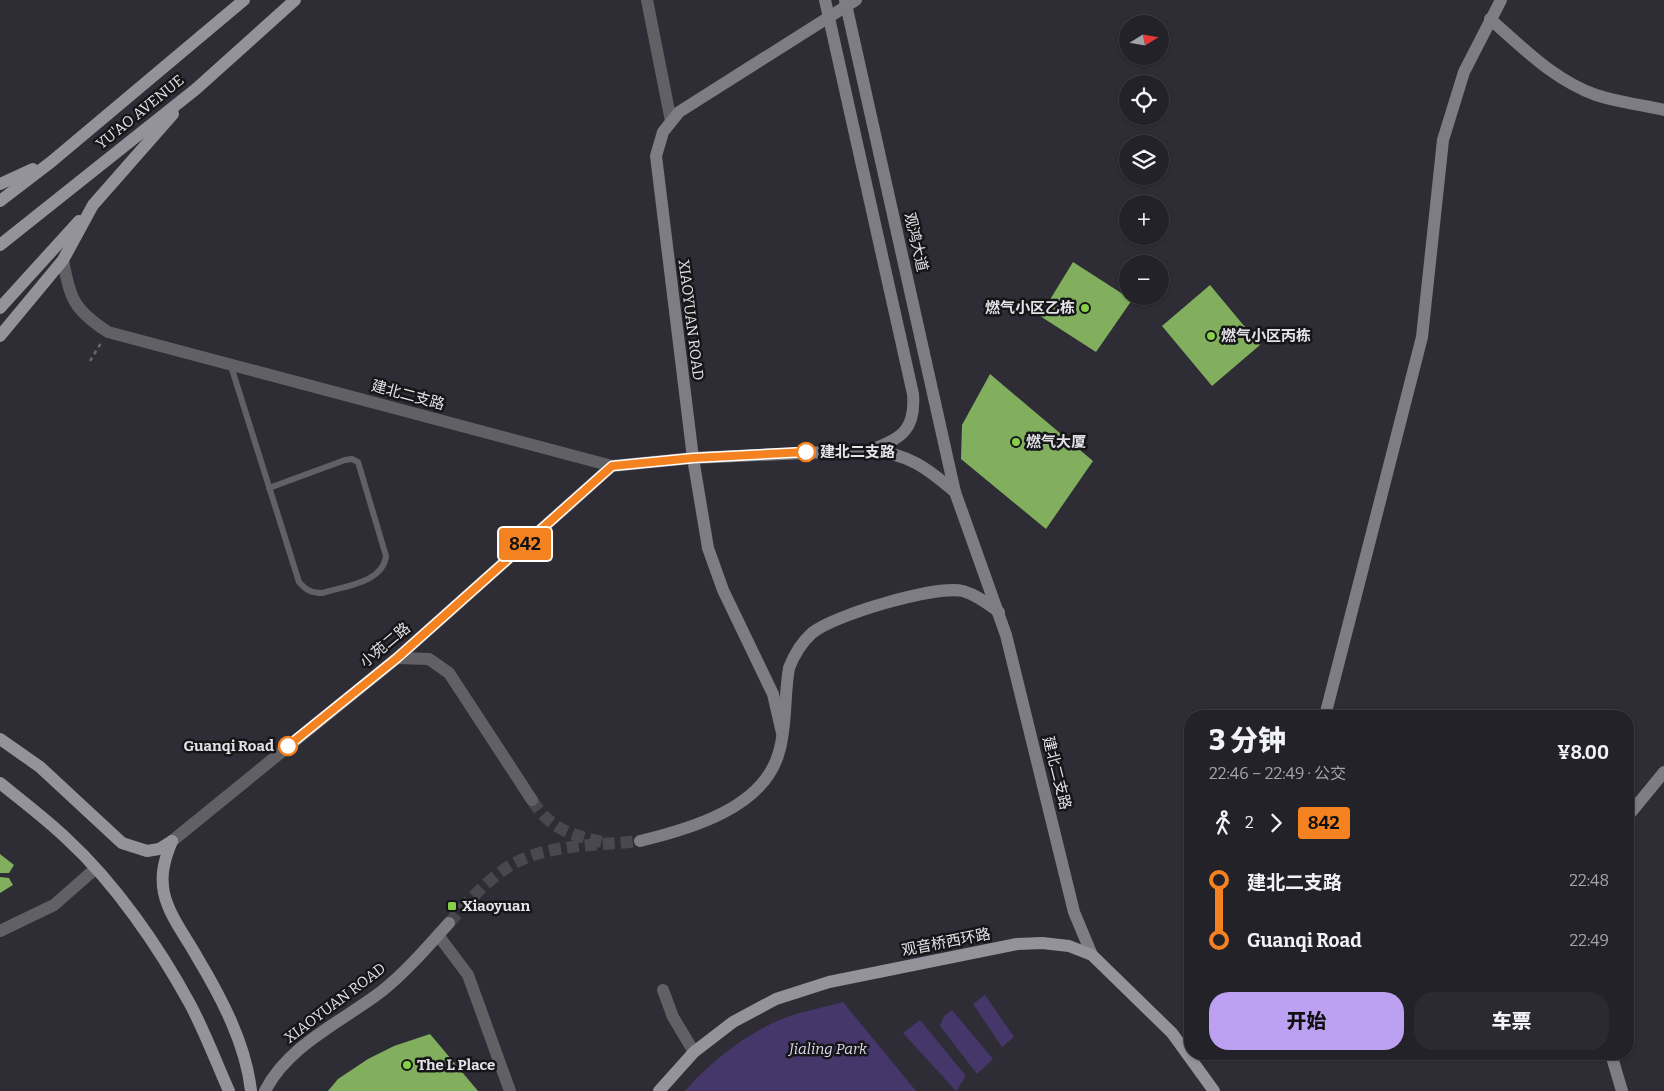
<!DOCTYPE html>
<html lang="zh">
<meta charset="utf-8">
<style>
body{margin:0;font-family:Bitter,"Noto Sans SC",serif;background:#2a2a30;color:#f1f3f6;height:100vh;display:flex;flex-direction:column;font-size:19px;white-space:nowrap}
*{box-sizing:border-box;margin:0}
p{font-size:16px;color:#a2a4a8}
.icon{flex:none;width:28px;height:28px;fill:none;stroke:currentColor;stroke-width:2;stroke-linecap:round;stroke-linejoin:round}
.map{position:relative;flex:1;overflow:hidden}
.details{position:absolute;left:1184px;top:710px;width:450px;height:350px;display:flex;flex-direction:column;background:#222228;border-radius:20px;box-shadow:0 1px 4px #0004,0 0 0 1px #3f3f45}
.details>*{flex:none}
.badge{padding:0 10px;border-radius:4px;font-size:18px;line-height:32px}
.needle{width:32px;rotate:79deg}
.tools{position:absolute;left:1119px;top:15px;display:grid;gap:10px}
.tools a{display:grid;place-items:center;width:50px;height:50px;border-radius:50%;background:#222228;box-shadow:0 1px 4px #0004,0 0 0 1px #3f3f45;font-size:25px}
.map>.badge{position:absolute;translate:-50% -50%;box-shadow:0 0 0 2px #fff}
.legs{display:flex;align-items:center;gap:8px;height:55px;padding:0 25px;font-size:16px}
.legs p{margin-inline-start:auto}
.headline{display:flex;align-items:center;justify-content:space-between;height:85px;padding:0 25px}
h1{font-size:28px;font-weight:800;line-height:38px}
.primary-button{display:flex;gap:10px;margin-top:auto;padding:10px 25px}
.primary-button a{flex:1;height:58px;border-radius:20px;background:#bca0f2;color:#111;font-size:20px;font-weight:800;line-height:58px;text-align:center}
.primary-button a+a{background:#2a2a30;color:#f1f3f6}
ul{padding:0 25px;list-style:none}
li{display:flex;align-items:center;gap:18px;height:60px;font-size:19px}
li i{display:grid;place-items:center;width:8px;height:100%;margin:0 6px;background:currentColor}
li i::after{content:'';width:12px;height:12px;margin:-6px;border:4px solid;border-radius:50%;background:#222228}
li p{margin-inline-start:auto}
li:first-child i{background:linear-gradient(#0000 50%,currentColor 0)}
li:last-child i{background:linear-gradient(currentColor 50%,#0000 0)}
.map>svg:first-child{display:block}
.green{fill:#45376a}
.building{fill:#81af5e}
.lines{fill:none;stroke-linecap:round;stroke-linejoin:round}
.street-tunnel{stroke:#494850;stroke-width:12;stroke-dasharray:12 6;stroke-linecap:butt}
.secondary-tunnel{stroke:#494850;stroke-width:12;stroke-dasharray:12 6;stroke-linecap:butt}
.path{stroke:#67666d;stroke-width:2.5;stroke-dasharray:4 4;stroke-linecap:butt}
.lane{stroke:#616165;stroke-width:6}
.street{stroke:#616165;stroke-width:12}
.secondary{stroke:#7e7d83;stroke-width:12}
.primary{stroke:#94929b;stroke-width:12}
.line-1-casing{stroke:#fff;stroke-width:11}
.line-1{stroke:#f58220;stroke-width:8}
.poi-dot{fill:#88cf49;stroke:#161619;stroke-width:2}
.stop-1-dot{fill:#fff;stroke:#f58220;stroke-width:2.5}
.labels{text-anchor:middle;stroke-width:5;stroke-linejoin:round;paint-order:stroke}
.street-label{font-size:15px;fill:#e3e2e7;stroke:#161619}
.poi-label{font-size:15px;font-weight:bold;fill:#e3e2e7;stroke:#161619;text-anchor:start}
.stop-label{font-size:15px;font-weight:bold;fill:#e3e2e7;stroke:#161619;text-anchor:start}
.park-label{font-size:15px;font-style:italic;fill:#dbd7ed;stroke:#161619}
</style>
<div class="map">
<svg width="1664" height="1091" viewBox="0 0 1664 1091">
<rect width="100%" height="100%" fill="#2e2d35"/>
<g class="green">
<polygon points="985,995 1014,1037 1002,1047 973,1004"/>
<path d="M843,1002L916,1091H685C712,1060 748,1032 787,1017C805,1011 825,1007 843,1002Z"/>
<polygon points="952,1010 993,1059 977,1074 940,1026 944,1016"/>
<polygon points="920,1020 966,1076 956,1091 903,1033"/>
</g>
<g class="building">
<polygon points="1073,262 1132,300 1096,352 1040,316"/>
<polygon points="1210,285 1260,345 1212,386 1162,326"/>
<polygon points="990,374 1093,461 1046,529 961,459 962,425"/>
<polygon points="0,854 14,865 9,873 0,873"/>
<polygon points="0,877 9,878 13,885 0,893"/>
<polygon points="430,1034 478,1091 328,1091 338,1079 368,1059 394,1046"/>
</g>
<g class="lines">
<path class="street-tunnel" d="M532,800C552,832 575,836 611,844"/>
<path class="secondary-tunnel" d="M449,923C467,903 485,882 508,867C545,843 598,846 640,841"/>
<polyline class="path" points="90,361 101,343"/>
<path class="lane" d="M231,366L299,582C306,590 311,593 323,593C344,586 383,583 386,556L358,462L352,459L345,460L269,488"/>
<g class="street">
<polyline points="647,0 671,121"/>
<path d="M63,260C70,299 74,310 108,332L612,466L693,458"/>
<polyline points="397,658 429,659 449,673 532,800"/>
<polyline points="172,841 397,658 612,466"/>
<polyline points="0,931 54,905 95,869"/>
<polyline points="438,935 468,975 510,1091"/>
<polyline points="663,990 673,1017 694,1052"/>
</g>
<g class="secondary">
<path d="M825,0L913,394C916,430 901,439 870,450"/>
<polyline points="845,0 955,492 1006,635 1074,912 1092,955"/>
<path d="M1490,19C1523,48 1554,80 1596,95C1618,102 1642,105 1664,110"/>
<path d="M693,458L870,450C908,454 926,467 955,492"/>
<polyline points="1325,716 1422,337 1443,140 1464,72 1501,0"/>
<polyline points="782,733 773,694 723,590 708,548 693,458 656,156 663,132 679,112 856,0"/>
<polyline points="1628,816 1664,772"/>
<path d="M640,841C690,829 764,808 779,752C787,725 784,696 789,668C794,655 801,643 812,633C834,615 935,585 963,591C977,595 988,604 999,612"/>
<polyline points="1611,1054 1622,1091"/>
<path d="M265,1091C288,1045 343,1021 382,991C407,971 428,946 449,923"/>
</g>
<g class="primary">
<polyline points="0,184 33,169"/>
<polyline points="0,201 51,162 244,0"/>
<polyline points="0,245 196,89 295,0"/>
<polyline points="0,308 79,221"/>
<polyline points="0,336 63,260 93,205 173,114"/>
<polyline points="0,739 40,767 122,843 147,851 159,849 172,841"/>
<path d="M0,783C22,801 46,819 67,839C115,883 159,947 190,1004C205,1032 216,1062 229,1091"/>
<path d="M172,841C165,858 160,874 164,893C169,916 186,937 197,957C221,997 246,1044 251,1091"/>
<polyline points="659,1091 694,1052 733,1022 776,999 829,982 1017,944 1042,943 1069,946 1092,955 1172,1033 1214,1091"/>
</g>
</g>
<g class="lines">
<defs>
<polyline id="line-1" points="288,746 397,658 612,466 693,458 806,452"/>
</defs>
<use href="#line-1" class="line-1-casing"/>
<use href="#line-1" class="line-1"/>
</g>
<g class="poi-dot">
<circle cx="1085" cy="308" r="5"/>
<circle cx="1211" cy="336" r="5"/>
<circle cx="1016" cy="442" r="5"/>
<rect x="447" y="901" width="10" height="10" rx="2.5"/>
<circle cx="407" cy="1065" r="5"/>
</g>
<g class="stop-1-dot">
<circle cx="806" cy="452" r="9"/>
<circle cx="288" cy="746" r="9"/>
</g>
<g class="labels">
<g class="street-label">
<text transform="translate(140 112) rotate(-39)" y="5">YU'AO AVENUE</text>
<text transform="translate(916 242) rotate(77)" y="5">观鸿大道</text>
<text transform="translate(691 320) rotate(83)" y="5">XIAOYUAN ROAD</text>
<text transform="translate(408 395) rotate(15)" y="5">建北二支路</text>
<text transform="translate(385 645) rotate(-40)" y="5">小苑二路</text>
<text transform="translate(1057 773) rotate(76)" y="5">建北二支路</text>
<text transform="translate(946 942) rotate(-11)" y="5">观音桥西环路</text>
<text transform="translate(335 1003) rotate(-37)" y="5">XIAOYUAN ROAD</text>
</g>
<g class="poi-label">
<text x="1075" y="313" text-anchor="end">燃气小区乙栋</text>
<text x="1221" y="341">燃气小区丙栋</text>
<text x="1026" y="447">燃气大厦</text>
<text x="462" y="911">Xiaoyuan</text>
<text x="417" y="1070">The L Place</text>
</g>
<g class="stop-label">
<text x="820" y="457">建北二支路</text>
<text x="274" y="751" text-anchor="end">Guanqi Road</text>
</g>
<g class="park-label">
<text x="828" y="1054">Jialing Park</text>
</g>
</g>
</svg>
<div class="tools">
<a><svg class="needle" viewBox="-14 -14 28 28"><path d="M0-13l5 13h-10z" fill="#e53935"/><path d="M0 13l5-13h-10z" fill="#a2a4a8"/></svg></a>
<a><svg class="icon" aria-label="locate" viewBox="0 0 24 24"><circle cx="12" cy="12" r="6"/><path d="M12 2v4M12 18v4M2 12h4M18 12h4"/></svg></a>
<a><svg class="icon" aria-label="layers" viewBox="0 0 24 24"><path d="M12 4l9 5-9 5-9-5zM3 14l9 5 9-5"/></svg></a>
<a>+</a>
<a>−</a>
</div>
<b class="badge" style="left:525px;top:544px;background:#f58220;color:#111">842</b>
<section class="details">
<div class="headline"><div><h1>3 分钟</h1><p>22:46 – 22:49 · 公交</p></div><b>¥8.00</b></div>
<div class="legs"><svg class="icon" aria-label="walk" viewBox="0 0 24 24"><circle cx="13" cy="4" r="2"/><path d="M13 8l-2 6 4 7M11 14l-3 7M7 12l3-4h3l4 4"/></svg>2<svg class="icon" aria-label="forward" viewBox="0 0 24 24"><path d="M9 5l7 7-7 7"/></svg><b class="badge" style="background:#f58220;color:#111">842</b></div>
<ul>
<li><i style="color:#f58220"></i><b>建北二支路</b><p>22:48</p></li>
<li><i style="color:#f58220"></i><b>Guanqi Road</b><p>22:49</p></li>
</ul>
<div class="primary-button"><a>开始</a><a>车票</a></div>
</section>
</div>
